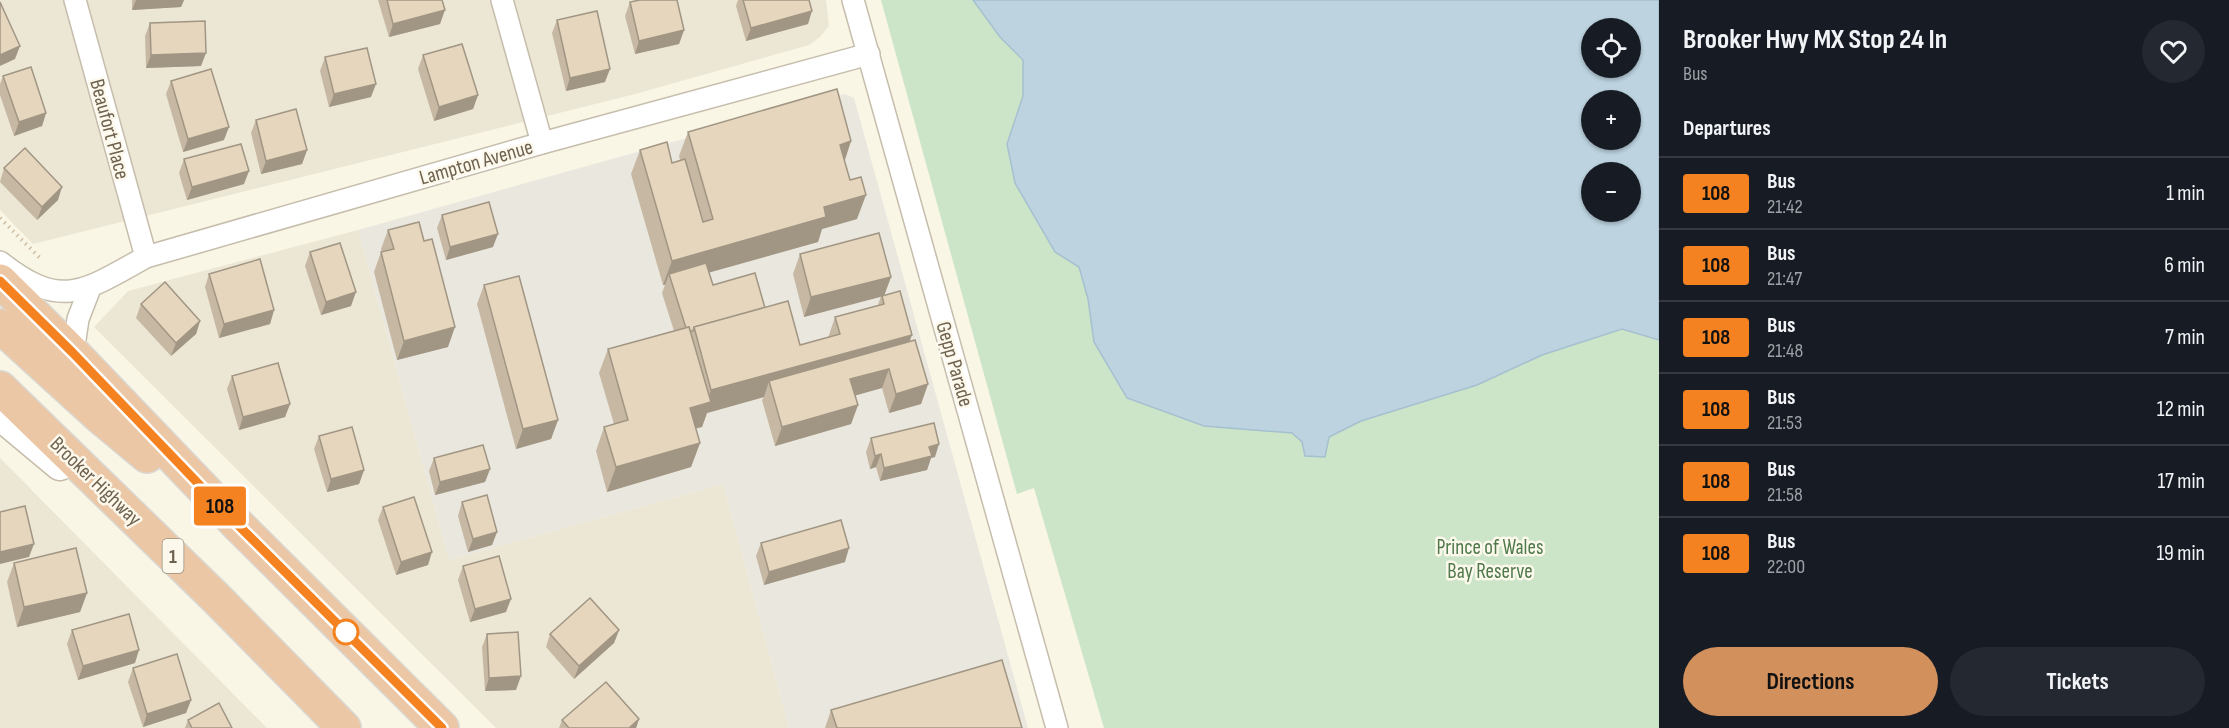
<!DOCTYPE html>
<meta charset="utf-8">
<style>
body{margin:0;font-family:"Sofia Sans Condensed",sans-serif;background:#242831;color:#f1f3f6;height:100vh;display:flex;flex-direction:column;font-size:22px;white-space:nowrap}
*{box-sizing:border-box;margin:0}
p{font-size:20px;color:#9ea1a6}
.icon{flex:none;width:33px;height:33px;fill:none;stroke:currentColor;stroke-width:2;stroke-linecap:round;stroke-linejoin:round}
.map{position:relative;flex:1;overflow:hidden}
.sheet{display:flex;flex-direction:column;background:#171b24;width:570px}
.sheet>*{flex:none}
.badge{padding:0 12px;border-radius:4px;font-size:21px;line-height:39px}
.controls{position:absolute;left:1581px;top:18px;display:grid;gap:12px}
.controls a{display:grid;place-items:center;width:60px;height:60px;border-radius:50%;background:#171b24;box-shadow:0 2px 4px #0004;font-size:30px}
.map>.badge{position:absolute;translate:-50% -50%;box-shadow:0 0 0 3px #fff}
h2{padding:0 24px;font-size:22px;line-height:54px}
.round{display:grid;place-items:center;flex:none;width:63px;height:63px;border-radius:32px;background:#242831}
.overview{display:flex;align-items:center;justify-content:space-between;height:102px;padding:0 24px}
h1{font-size:28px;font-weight:700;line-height:45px}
.action{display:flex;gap:12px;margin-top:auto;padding:12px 24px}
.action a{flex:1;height:69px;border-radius:36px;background:#d2905c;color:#111;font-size:24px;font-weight:700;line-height:69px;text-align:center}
.action a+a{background:#242831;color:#f1f3f6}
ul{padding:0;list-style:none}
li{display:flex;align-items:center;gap:18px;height:72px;padding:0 24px;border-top:2px solid #363941}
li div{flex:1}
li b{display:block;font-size:22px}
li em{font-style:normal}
li .badge{min-width:66px;font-weight:700;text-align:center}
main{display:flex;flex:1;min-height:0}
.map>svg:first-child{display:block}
.residential{fill:#ece6d4}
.industrial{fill:#eae7df}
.green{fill:#cce4c7}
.water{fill:#bdd3e0;stroke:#a5c0d0;stroke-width:1.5;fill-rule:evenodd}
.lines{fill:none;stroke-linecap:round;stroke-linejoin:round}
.street-casing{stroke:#c6bdac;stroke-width:24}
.secondary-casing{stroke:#c6bca8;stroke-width:33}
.highway-casing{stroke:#dad6d1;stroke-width:36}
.path{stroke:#cfbfa5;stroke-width:4;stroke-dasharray:1.5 4.5;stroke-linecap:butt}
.street{stroke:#fff;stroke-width:21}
.secondary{stroke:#fff;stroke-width:30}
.highway{stroke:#ebc7a5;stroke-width:33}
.wall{fill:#c6b8a3}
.shaded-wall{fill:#a19684}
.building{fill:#e6d6bd;stroke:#a19684;stroke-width:1.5}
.line-casing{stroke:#fff;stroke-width:14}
.line{stroke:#f58220;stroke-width:9}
.stop-dot{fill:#fff;stroke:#f58220;stroke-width:3}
.labels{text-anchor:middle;stroke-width:5;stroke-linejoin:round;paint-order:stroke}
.shield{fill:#fcf9ec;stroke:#998f7e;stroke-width:1.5}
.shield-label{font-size:20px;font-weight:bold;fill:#6f614f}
.street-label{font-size:21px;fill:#6f614f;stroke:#fcf9ec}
.park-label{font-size:21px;fill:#4f794b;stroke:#fcf9ec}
</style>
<main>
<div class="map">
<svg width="1659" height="728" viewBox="0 0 1659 728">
<rect width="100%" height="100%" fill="#f9f6e6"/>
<g class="residential">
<polygon points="0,0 826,0 829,26 820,37 809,45 635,94 33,244 0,210"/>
<polygon points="358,230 449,560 723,484 789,728 496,728 94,327 128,291"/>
<polygon points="0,458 267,728 0,728"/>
</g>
<polygon class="industrial" points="845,94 854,98 1028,728 789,728 723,484 449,560 358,230"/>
<polygon class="green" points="881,0 973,0 1000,37 1023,60 1023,96 1007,144 1055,252 1079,267 1088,299 1204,426 1292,433 1302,442 1329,437 1361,421 1477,385 1542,355 1623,329 1659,340 1659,728 1104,728 1034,488 1017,494"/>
<path class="water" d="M973,0H1659V340L1622,329L1542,355L1477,385L1361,421L1329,437L1325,457L1305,456L1302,442L1292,433L1204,426L1127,398L1094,342L1088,299L1079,267L1055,252L1015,183L1007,144L1023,96V60L1000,37ZM1592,28H1630V68H1592ZM1592,100H1630V140H1592ZM1592,172H1630V212H1592Z"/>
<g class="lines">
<defs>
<g id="street">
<polyline points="75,0 146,257"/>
<polyline points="502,0 542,143"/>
<polyline points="853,0 1057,728"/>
<path d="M0,262C62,311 84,291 146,257L542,143L869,54"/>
<polyline points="73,353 78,319 90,288"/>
</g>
<polyline id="secondary" points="0,415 60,465"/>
<g id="highway">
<polyline points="0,281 73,353 238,525 442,728"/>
<polyline points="0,326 99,416 147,456"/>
<polyline points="0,388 216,598 344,728"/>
</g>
</defs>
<use href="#street" class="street-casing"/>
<use href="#secondary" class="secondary-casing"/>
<use href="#highway" class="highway-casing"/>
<polyline class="path" points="0,218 42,260"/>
<use href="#street" class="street"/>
<use href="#secondary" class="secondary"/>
<use href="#highway" class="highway"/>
</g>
<g class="wall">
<polygon points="132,0 184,0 181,7 132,10"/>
<polygon points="378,0 442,0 440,24 389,37"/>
<polygon points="738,0 809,0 808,24 746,41 736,6"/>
<polygon points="630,2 684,30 679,44 635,54 625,16"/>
<polygon points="557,20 605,82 566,91 552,33"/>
<polygon points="150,23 201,66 146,68 145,36"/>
<polygon points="423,55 478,95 473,109 434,121 418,69"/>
<polygon points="325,57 371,97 329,107 320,71"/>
<polygon points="3,76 46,113 42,126 14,136 0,95 0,84"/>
<polygon points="171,81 224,140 183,152 166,94"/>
<polygon points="256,120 307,150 302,164 261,174 251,133"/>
<polygon points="688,132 851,141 844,161 857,219 822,229 818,242 709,272 713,285 765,308 800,345 828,338 835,317 878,305 881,296 804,317 793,274 800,254 891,277 884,295 910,342 928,384 921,404 889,413 882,388 855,395 858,405 851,424 775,446 762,400 764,397 707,413 702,427 695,428 700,443 691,467 607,492 596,451 604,427 614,424 599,373 608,349 674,331 662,293 665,285 663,285 631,174 640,150 672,163 680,160 679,156"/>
<polygon points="184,159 244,184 187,200 179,173"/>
<polygon points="4,168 58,200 37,220 0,182"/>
<polygon points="442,215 493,247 446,260 437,228"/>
<polygon points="388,230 448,347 397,360 374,272 381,252 382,252 381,249"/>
<polygon points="310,252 351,306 321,315 305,266"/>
<polygon points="209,274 274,310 270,324 219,338 205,287"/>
<polygon points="484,285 558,420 551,439 516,449 477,304"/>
<polygon points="141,304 200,321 196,334 171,356 136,318"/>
<polygon points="232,376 290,404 285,417 239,430 227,389"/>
<polygon points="319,436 364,470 359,484 327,492 314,449"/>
<polygon points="871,438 935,457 931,458 927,470 880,481 876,467 870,469 866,452"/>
<polygon points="434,458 490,469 485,482 435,495 429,471"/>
<polygon points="462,502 497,532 492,545 468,552 458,516"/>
<polygon points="383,507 428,565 396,575 378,520"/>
<polygon points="761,543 845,562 764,585 756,556"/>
<polygon points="14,563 87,593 80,612 17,627 7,582"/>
<polygon points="463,566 506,612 470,622 458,580"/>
<polygon points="72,630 135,663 78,680 67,644"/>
<polygon points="619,630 614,643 574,679 546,647 550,634"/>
<polygon points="487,634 516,690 485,691 482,647"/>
<polygon points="133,668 191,700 186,713 143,727 128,682"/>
<polygon points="831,710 1022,728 825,728"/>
<polygon points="639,719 636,728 559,728 562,720"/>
<polygon points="188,720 232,728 185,728"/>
</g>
<g class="shaded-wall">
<polygon points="136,0 184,0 181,7 132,10"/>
<polygon points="445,10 440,24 389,37 393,24"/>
<polygon points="812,11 808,24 746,41 751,28"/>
<polygon points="684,30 679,44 635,54 639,41"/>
<polygon points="20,46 15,59 0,66 0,55"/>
<polygon points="206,53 201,66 146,68 151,55"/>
<polygon points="610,69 605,82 566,91 570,78"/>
<polygon points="376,84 371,97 329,107 334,94"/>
<polygon points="478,95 473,109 434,121 439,107"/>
<polygon points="46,113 42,126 14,136 19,122"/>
<polygon points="229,127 224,140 183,152 188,139"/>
<polygon points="851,141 843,166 840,145"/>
<polygon points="307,150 302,164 261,174 266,161"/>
<polygon points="249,171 244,184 187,200 192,187"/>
<polygon points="62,187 58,200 37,220 42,207"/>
<polygon points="866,195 857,219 822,229 818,242 672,283 669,274 665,285 663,285 672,261 824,207"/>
<polygon points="498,234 493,247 446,260 450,247"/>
<polygon points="891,277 884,296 804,317 811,297"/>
<polygon points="356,292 351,306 321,315 326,302"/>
<polygon points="274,310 270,324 219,338 224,324"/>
<polygon points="200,321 196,334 171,356 176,343"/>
<polygon points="455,327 448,347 397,360 404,341"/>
<polygon points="912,335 903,359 769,381 764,397 707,413 702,427 681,432 690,408 706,404 711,390"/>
<polygon points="889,369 882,388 843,399 850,379"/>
<polygon points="928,384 921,404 889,413 896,394"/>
<polygon points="290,404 285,417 239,430 243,417"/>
<polygon points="858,405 851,424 775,446 782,427"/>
<polygon points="558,420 551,439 516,449 523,429"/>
<polygon points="700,443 691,467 607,492 616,467"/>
<polygon points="939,444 935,457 931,458 927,470 880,481 884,468 929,447"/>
<polygon points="881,454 876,467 870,469 875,456"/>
<polygon points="490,469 485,482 435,495 440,482"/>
<polygon points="364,470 359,484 327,492 331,479"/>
<polygon points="497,532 492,545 468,552 473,539"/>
<polygon points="34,544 29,557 0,564 0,552"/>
<polygon points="849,548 845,562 764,585 769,572"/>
<polygon points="432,552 428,565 396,575 401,562"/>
<polygon points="87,593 80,612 17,627 24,607"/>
<polygon points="511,599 506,612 470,622 475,609"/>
<polygon points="619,630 614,643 574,679 579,666"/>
<polygon points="139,650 135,663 78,680 83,666"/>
<polygon points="521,676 516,690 485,691 489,678"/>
<polygon points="191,700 186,713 143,727 147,714"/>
<polygon points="639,719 636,728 629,728"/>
</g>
<g class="building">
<polygon points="387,0 442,0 445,10 393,24"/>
<polygon points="640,0 677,0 684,30 639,41 630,2"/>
<polygon points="743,0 809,0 812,11 751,28"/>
<polygon points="0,2 20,46 0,55"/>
<polygon points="597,11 610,69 570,78 557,20"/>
<polygon points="205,21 206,53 151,55 150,23"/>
<polygon points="462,44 478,95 439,107 423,55"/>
<polygon points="367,48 376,84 334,94 325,57"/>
<polygon points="31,67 46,113 19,122 3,76"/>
<polygon points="211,69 229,127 188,139 171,81"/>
<polygon points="837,89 851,141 840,145 850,180 861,177 866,195 824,207 826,217 672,261 640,150 667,142 672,163 685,159 703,222 713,219 688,132"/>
<polygon points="296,109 307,150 266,161 256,120"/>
<polygon points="241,144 249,171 192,187 184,159"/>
<polygon points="25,148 62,187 42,207 4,168"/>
<polygon points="489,202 498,234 450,247 442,215"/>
<polygon points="419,222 424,241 432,239 455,327 404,341 381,252 394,249 388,230"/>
<polygon points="879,233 891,277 811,297 800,254"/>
<polygon points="340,243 356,292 326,302 310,252"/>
<polygon points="260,259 274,310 224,324 209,274"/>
<polygon points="706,263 713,285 755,273 765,308 694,327 693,331 690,331 689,327 686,328 669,274"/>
<polygon points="519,276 558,420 523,429 484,285"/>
<polygon points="165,282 200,321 176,343 141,304"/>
<polygon points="900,291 912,335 711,390 694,327 788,301 800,345 840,334 835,317 884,304 882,296"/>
<polygon points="689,327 711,402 690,408 700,443 616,467 604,427 628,420 608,349"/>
<polygon points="915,340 928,384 896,394 889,369 850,379 858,405 782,427 769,381"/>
<polygon points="278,363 290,404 243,417 232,376"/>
<polygon points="934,423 939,444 929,447 932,456 884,468 881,454 875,456 871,438"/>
<polygon points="352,427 364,470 331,479 319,436"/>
<polygon points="483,445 490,469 440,482 434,458"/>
<polygon points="487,495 497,532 473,539 462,502"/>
<polygon points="414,497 432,552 401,562 383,507"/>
<polygon points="25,506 34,544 0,552 0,512"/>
<polygon points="841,520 849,548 769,572 761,543"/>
<polygon points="76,548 87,593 24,607 14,563"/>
<polygon points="499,556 511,599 475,609 463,566"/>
<polygon points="590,598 619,630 579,666 550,634"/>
<polygon points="129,614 139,650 83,666 72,630"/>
<polygon points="518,632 521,676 489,678 487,634"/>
<polygon points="177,654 191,700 147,714 133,668"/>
<polygon points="1002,660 1022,728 837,728 831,710"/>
<polygon points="606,682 639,719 629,728 569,728 562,720"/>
<polygon points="219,703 232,728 192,728 188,720"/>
</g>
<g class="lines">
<defs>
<polyline id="line" points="0,281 73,353 238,525 442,728"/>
</defs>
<use href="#line" class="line-casing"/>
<use href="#line" class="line"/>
</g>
<circle class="stop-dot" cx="346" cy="632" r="12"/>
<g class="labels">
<rect class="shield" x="162.5" y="539" width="21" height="34" rx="4.5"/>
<g class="shield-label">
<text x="173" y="563">1</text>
</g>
<g class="street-label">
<text transform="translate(110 129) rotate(75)" y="7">Beaufort Place</text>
<text transform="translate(476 162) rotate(-16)" y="7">Lampton Avenue</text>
<text transform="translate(955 364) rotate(74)" y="7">Gepp Parade</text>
<text transform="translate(96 481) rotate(44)" y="7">Brooker Highway</text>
</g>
<g class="park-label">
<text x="1490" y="554">Prince of Wales<tspan x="1490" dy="24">Bay Reserve</tspan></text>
</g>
</g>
</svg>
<div class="controls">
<a><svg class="icon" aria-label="locate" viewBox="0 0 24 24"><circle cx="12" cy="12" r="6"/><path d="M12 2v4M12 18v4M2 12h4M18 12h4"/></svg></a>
<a>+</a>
<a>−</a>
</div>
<b class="badge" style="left:220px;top:506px;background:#f58220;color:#111">108</b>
</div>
<section class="sheet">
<div class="overview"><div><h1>Brooker Hwy MX Stop 24 In</h1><p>Bus</p></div><a class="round"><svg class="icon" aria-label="heart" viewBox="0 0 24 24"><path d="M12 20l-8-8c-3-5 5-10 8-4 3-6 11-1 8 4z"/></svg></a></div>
<h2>Departures</h2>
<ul>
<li><span class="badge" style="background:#f58220;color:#111">108</span><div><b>Bus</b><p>21:42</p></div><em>1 min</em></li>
<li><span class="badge" style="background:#f58220;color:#111">108</span><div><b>Bus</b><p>21:47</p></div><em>6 min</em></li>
<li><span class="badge" style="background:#f58220;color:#111">108</span><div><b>Bus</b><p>21:48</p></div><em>7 min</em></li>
<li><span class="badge" style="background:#f58220;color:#111">108</span><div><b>Bus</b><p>21:53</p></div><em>12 min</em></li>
<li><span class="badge" style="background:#f58220;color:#111">108</span><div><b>Bus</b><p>21:58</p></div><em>17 min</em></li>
<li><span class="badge" style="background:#f58220;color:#111">108</span><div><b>Bus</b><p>22:00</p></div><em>19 min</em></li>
</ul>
<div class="action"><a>Directions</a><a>Tickets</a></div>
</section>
</main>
